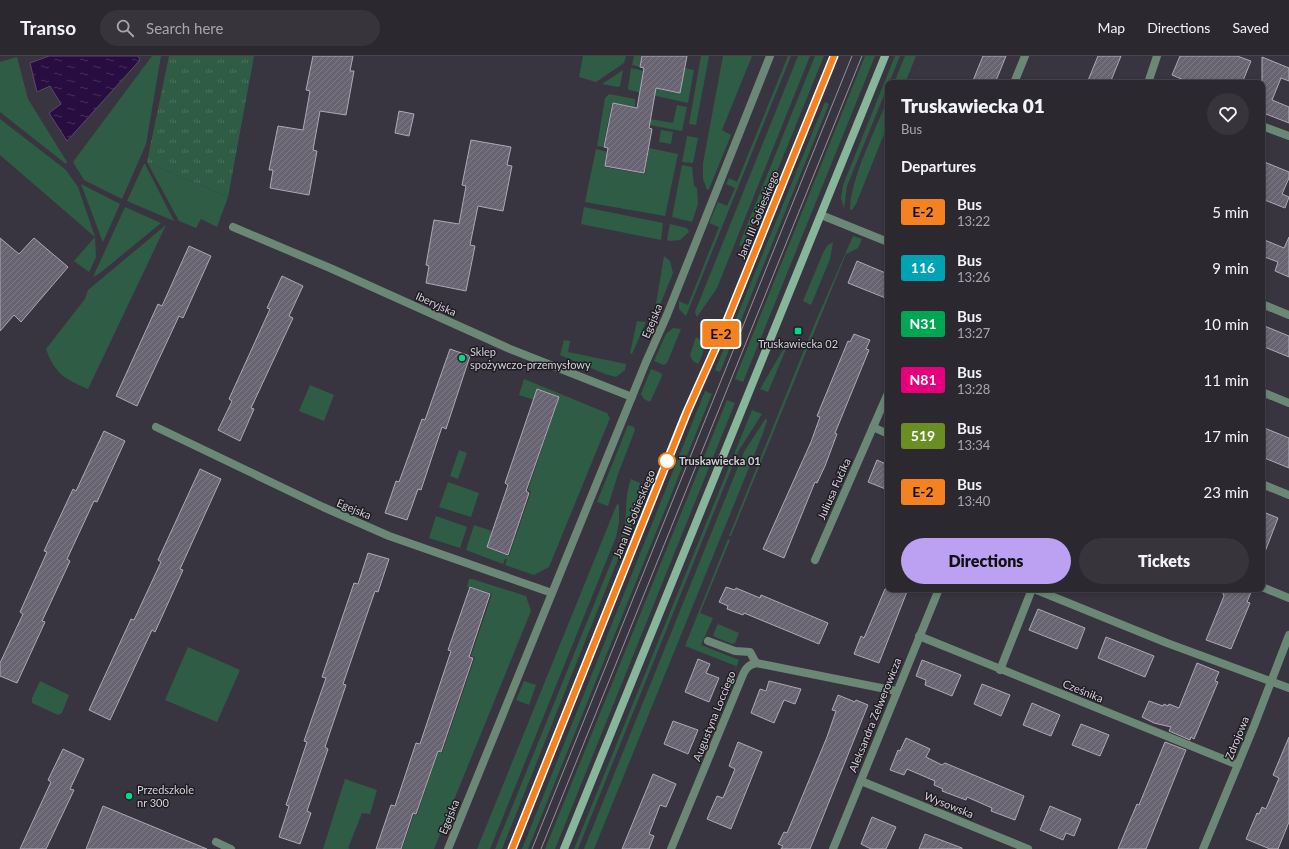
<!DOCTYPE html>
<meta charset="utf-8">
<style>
body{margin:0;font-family:Lato,sans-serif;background:#37343c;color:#f1f3f6;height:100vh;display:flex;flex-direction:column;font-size:15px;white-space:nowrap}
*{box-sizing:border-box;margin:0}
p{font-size:13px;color:#a6a6ab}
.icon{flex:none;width:22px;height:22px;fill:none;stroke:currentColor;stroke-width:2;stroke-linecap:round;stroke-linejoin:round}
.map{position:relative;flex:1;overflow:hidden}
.side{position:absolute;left:885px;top:24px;width:380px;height:512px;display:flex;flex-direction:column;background:#2b2830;border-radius:8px;box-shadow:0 2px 6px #0003,0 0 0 1px #47444c}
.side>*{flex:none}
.badge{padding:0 8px;border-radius:3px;font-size:14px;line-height:26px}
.map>.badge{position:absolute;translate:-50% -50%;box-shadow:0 0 0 2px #fff}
h2{padding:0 16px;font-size:15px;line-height:36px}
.round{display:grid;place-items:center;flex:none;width:42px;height:42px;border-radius:21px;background:#37343c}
.headline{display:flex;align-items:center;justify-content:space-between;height:68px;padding:0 16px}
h1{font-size:19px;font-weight:800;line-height:30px}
.cta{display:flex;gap:8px;margin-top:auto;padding:8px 16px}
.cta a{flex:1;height:46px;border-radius:24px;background:#bca0f2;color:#111;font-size:16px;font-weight:800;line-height:46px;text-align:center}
.cta a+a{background:#37343c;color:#f1f3f6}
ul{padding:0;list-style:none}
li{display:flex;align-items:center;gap:12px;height:56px;padding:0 16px}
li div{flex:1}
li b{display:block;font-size:15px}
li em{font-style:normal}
li .badge{min-width:44px;font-weight:700;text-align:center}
header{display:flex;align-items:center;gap:24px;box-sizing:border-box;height:56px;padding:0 20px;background:#2b2830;border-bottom:1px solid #47444c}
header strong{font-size:19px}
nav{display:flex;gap:22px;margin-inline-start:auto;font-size:14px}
.search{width:280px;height:36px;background:#37343c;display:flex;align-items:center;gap:10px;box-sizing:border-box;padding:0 14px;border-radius:22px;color:#a6a6ab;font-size:15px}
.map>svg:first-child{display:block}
.green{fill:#2f5c44}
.park{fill:url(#park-tufts)}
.water{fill:url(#water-ripples);stroke:#5b486e}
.building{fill:url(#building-hatch);stroke:#aea8b6}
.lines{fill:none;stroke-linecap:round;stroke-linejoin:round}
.street{stroke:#6b8877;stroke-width:8}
.secondary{stroke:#87b69b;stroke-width:8}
.tram{stroke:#939099;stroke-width:1}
.line-casing{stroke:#fff;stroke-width:9}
.line{stroke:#f58220;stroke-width:6}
.poi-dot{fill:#04d98b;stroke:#1f1d23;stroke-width:1.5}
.stop-dot{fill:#fff;stroke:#f58220;stroke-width:2}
.labels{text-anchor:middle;stroke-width:3;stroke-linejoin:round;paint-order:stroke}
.street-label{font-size:11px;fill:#d3d0d8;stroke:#1f1d23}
.poi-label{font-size:11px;fill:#d3d0d8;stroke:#1f1d23;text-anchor:start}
.stop-label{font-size:11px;font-weight:bold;fill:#d3d0d8;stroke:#1f1d23;text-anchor:start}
</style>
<header>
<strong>Transo</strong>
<div class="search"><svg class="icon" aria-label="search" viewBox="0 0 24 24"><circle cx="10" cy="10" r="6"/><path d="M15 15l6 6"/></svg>Search here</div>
<nav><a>Map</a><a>Directions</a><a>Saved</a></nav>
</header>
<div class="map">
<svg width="1289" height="793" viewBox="0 0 1289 793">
<defs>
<pattern id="park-tufts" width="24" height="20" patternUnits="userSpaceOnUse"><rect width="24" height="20" fill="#2f5c44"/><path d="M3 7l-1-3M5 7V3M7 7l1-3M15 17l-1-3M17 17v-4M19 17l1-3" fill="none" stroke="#4c725e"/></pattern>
<pattern id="water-ripples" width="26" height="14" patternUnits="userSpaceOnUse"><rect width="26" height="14" fill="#280d41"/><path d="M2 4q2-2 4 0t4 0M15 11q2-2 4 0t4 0" fill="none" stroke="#462f5c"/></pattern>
<pattern id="building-hatch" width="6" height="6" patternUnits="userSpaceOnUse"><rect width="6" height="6" fill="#696471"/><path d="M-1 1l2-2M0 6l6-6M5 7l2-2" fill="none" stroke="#7e7984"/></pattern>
</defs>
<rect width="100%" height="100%" fill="#393540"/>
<g class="green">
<polygon points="152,0 161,0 146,88 122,143 84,124 73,106"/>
<polygon points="583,0 626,0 624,7 596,26 579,21"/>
<polygon points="634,0 642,0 640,11 632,9"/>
<polygon points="701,0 709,0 696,69 689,68"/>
<polygon points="723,0 752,0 722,74 731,79 709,133 707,134 703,123 703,107"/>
<polygon points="788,0 791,0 686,260 679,253 679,245 688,249 719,171 709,167 718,146 727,150 735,132 726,128 729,122 737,126"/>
<polygon points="798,0 810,0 717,232 697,261 695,256"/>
<polygon points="815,0 824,0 769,135 742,190 739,189"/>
<polygon points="865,0 875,0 743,326 735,323 736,320"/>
<polygon points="895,0 900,0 847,130 844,152 841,142 843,129"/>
<polygon points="905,0 916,0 905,27 894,27"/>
<polygon points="17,1 28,43 67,106 66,108 0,56 0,6"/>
<polygon points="631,12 644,15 641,29 680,37 685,12 694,14 688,47 629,34 628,32"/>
<polygon points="623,14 620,30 618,31 602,28"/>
<polygon points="609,38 635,43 635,51 612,47 603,91 597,90 605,42"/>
<path d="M888,42V68L856,148L852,154L850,153C851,121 876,73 888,42Z"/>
<polygon points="825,46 829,48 720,316 715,314"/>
<polygon points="677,49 687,51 682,75 649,69 650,63 673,67"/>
<polygon points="0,63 66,114 78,131 95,181 96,201 89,216 74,205 95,181 0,99"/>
<polygon points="661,74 673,76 671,88 659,86"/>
<polygon points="687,80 698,82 693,107 682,106"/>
<polygon points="649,92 678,98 665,160 585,146 596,93 608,96 605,111 645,118"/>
<polygon points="147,106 228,141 217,171 201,163 196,172 179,165"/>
<polygon points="144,108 145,108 174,165 127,145"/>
<polygon points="682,109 692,111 694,130 697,132 698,148 692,166 672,161"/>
<polygon points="81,128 120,148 103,186 102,184"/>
<polygon points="125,151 161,167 100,217 93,221"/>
<polygon points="584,151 663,167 661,184 581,168"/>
<polygon points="670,168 687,172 689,176 680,184 669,185 667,183"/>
<path d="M166,169L88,333C65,323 55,318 46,293L85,243L88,234Z"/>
<polygon points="853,180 862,183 858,192 846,198 731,480 729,480 815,267"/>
<polygon points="833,186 830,203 811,249 803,245 823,197 827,190"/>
<polygon points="664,200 670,205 673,217 653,266"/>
<polygon points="637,265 646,266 632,298 630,297"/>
<polygon points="673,272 681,273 667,307 664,309 654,305 666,278"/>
<path d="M696,281C708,288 703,298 698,308L693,305L690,299Z"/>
<polygon points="564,284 570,285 568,296 626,308 625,314 616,321 605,318 560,299"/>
<polygon points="784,292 786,293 768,336 760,333"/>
<polygon points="651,313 661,317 662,320 650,346 644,343 641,338"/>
<polygon points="524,323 607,357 610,362 549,511 534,519 505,509 507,503 505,503 503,508 466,494 474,469 492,475 487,492 509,500 531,436 528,434 559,341 537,333 534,344 519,339"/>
<polygon points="310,329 334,339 324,365 299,355"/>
<polygon points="705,335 712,338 711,340 528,793 522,793"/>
<polygon points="727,344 735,347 555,793 545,793"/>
<polygon points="752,354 762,358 739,394 578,793 574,793"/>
<polygon points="766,362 767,365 763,377 594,793 584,793 744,396"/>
<polygon points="628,369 634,371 635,374 618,418 608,450 597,446"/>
<polygon points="459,394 467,397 458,423 450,420"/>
<path d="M631,423L640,427L632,468L502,793H495L623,477C628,459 624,441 631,423Z"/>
<polygon points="448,426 479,437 471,461 439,451"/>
<polygon points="617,448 619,449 619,466 616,481 490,793 477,793"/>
<polygon points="436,460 467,471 460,492 429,482"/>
<polygon points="728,483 730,484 700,557 713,562 701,589 739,604 732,622 736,610 685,590"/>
<polygon points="472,523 526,540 531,555 434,793 402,793 414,758 417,759 438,696 442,697 475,601 471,600 492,538 470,530 470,532 467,531 469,523"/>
<polygon points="718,568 739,577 735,587 732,588 715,581 713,579"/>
<polygon points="188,591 240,614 217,666 165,644"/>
<polygon points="40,625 69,639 62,657 58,659 32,647 32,642"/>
<polygon points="524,625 536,629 529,649 516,644"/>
<polygon points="345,723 377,734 370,758 362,757 348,792 350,793 323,793"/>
</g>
<polygon class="park" points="169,0 254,0 228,141 147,106"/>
<polygon class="water" points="49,0 138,0 140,4 67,85 49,57 61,48 50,30 37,36 30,7"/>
<g class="building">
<polygon points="313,0 353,0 350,15 354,15 346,59 320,55 313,94 317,95 309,139 270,132 273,114 269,114 278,70 303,74 310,35 306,34"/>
<polygon points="642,0 687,0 680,37 656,32 649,72 652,73 644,117 605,110 608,92 604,91 613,47 637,52 644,12 640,11"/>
<polygon points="983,0 1006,0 995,27 972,27"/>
<polygon points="1098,0 1121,0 1110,27 1087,27"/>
<polygon points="1180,0 1237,0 1251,5 1242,27 1191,27 1172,19"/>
<polygon points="1262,1 1289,12 1289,25 1281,22 1272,44 1289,51 1289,67 1266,58 1262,65"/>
<polygon points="399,55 414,58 409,80 395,77"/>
<polygon points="471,84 511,91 507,109 512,110 503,155 478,150 470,189 475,190 466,235 426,227 429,210 426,209 434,164 459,168 466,130 462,129"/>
<polygon points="1262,105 1289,116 1289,122 1282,138 1289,141 1285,152 1262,143"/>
<polygon points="1289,181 1289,221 1275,215 1278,206 1262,200 1262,183 1284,192"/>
<polygon points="0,182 19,198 34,182 68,211 21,266 14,259 0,275"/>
<polygon points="189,190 211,200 183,262 179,260 137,350 116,340 158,248 162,250"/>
<polygon points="857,205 888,218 888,243 848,227"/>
<polygon points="282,220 303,230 289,260 293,262 251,352 254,353 240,385 218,374 232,345 229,343 270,253 267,252"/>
<polygon points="1262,269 1289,280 1289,301 1262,290"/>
<polygon points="854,278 870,284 866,293 869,294 835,377 837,378 825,410 817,427 815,426 784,502 763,493 811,386 820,361 817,360 848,285 850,286"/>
<polygon points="450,293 470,300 446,373 442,371 421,434 418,433 407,464 385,457 396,425 399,426 422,363 425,364"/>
<polygon points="537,333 559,341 526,435 529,437 508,499 487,491 508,429 505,427"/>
<polygon points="1262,371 1289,382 1289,412 1262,401"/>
<polygon points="104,375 125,385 97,446 94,445 67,503 70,505 42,565 45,566 17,627 0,620 0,607 23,558 20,556 47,496 44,495 73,433 76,435"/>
<polygon points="877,404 888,409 888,434 868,426"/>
<polygon points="200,413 221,423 180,513 183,514 155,576 152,574 110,664 89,654 131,563 134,564 161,506 158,504"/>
<polygon points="1266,457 1278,462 1263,501 1262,467"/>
<polygon points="368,497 389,503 378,536 375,535 343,628 346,629 325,691 328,693 307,755 311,757 300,788 279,781 289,750 286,749 307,686 304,685 326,622 322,621 354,527 358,528"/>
<polygon points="470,531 490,538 469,601 473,602 441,696 438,695 416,758 413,757 401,793 376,793 391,749 395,750 416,687 420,688 451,595 448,594"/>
<polygon points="726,531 735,534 736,532 760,542 761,539 828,567 819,588 744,557 743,559 727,553 728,550 719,546"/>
<polygon points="885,533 908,533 879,607 854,598 861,580 864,582"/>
<polygon points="1221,533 1243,533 1251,536 1247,546 1250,547 1231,593 1206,584 1224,540"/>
<polygon points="1038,553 1085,572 1077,593 1029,574"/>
<polygon points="1106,581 1154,600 1145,621 1098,602"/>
<polygon points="698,603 710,608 706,617 719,622 709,646 685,636"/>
<polygon points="922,604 961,619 952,640 925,629 926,624 916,620"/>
<polygon points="1197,607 1219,616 1215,625 1218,626 1194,683 1191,681 1190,684 1169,675 1171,671 1154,667 1142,661 1149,645 1163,650 1164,648 1168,650 1169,648 1179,652"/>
<polygon points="769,625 801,633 795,648 784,644 774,667 751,657 760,633 766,635"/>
<polygon points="982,628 1010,639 1001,660 974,648"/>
<polygon points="838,639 855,646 856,644 868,649 810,793 781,793 783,790 778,788 784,776 787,777 827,681 836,655 832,654"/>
<polygon points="1032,647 1060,659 1051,680 1023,669"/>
<polygon points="673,665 698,674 688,698 664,688"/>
<polygon points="1081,668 1109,679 1100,700 1072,689"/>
<polygon points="1289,681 1289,766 1278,793 1270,793 1246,783 1257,757 1259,758 1262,751 1266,753 1279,722 1273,719"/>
<polygon points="906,682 930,693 926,701 942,709 945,707 1024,740 1015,764 991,755 992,752 967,741 966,744 942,735 943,733 934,729 935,725 907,713 904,719 890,714 898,694 900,695"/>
<polygon points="738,686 762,696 731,773 707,763 717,740 723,742 735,713 729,710"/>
<polygon points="1165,686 1186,694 1146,793 1118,793 1137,748 1139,749"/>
<polygon points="63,693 84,703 70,733 74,734 46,793 20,793 51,726 48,724"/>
<polygon points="653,718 676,728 666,751 660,749 649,778 654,780 649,793 622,793"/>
<polygon points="103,750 207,793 86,793"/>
<polygon points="1050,750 1081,763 1074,780 1066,777 1063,784 1040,774"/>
<polygon points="872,761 896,771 886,793 871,793 861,788"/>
<polygon points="925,778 962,792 962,793 919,793"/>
</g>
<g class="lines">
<g class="street">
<polyline points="1014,27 1025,0"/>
<polyline points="1148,27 1157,0"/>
<polyline points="1262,70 1289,80"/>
<polyline points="821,159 888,186"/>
<polyline points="233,171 330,212 510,293 632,341"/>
<polyline points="1262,248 1289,259"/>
<polyline points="1262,336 1289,347"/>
<polyline points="156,371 323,451 389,480 552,537"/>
<polyline points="873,371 888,378"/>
<polyline points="1262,428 1289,439"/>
<polyline points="815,504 888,337"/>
<polyline points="1262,531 1289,542"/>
<polyline points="1034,533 1167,587 1289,632"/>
<polyline points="919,580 1238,709"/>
<polyline points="708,585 735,595 750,596 756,607"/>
<polyline points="1000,614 1032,533"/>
<polyline points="861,725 1028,793"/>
<polyline points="216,786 231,793"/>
<polyline points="448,793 646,306 667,259 770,0"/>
<path d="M671,793L742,621C745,613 748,609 756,607L896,635"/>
<polyline points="833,793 939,533"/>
<polyline points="1203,793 1254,670 1289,579"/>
</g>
<g class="secondary">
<polyline points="512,793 683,364 720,282 834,0"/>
<polyline points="564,793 885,0"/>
</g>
<g class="tram">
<polyline points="532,793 852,0"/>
<polyline points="541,793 862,0"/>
</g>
</g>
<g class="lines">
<defs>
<polyline id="line" points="512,793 687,356 720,282 834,0"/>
</defs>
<use href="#line" class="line-casing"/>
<use href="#line" class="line"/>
</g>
<g class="poi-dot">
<rect x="794" y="271" width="8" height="8" rx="2"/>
<circle cx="462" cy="302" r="4"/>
<circle cx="129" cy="740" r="4"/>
</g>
<circle class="stop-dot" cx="667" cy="405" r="8"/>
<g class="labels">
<g class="street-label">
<text transform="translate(758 159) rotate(-68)" y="4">Jana III Sobieskiego</text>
<text transform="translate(436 248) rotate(24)" y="4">Iberyjska</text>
<text transform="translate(652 265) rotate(-67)" y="4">Egejska</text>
<text transform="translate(834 433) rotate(-66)" y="4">Juliusa Fučíka</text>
<text transform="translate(354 453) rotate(23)" y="4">Egejska</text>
<text transform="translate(634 458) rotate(-68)" y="4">Jana III Sobieskiego</text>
<text transform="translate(1083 635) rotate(22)" y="4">Cześnika</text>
<text transform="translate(875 659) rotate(-68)" y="4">Aleksandra Zelwerowicza</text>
<text transform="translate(714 660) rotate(-68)" y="4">Augustyna Locciego</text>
<text transform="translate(1237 682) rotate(-68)" y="4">Zdrojowa</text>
<text transform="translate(949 749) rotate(22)" y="4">Wysowska</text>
<text transform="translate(449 761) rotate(-68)" y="4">Egejska</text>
</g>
<g class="poi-label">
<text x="798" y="292" text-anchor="middle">Truskawiecka 02</text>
<text x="470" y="300">Sklep<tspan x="470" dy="13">spożywczo-przemysłowy</tspan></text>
<text x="137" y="738">Przedszkole<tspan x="137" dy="13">nr 300</tspan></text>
</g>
<g class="stop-label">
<text x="679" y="409">Truskawiecka 01</text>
</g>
</g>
</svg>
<b class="badge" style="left:721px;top:278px;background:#f58220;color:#111">E-2</b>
<section class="side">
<div class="headline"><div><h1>Truskawiecka 01</h1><p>Bus</p></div><a class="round"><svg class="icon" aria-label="heart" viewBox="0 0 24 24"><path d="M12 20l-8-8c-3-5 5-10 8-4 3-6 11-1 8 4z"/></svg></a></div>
<h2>Departures</h2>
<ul>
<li><span class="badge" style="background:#f58220;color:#111">E-2</span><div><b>Bus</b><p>13:22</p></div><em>5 min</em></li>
<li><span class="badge" style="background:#00a3b4;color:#fff">116</span><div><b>Bus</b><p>13:26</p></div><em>9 min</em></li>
<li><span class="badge" style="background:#00a651;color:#fff">N31</span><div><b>Bus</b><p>13:27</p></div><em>10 min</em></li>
<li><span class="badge" style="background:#e6007e;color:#fff">N81</span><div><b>Bus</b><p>13:28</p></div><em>11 min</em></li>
<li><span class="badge" style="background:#6b8e23;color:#fff">519</span><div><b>Bus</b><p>13:34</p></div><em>17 min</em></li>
<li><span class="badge" style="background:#f58220;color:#111">E-2</span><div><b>Bus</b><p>13:40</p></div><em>23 min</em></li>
</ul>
<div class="cta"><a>Directions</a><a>Tickets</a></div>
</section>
</div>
